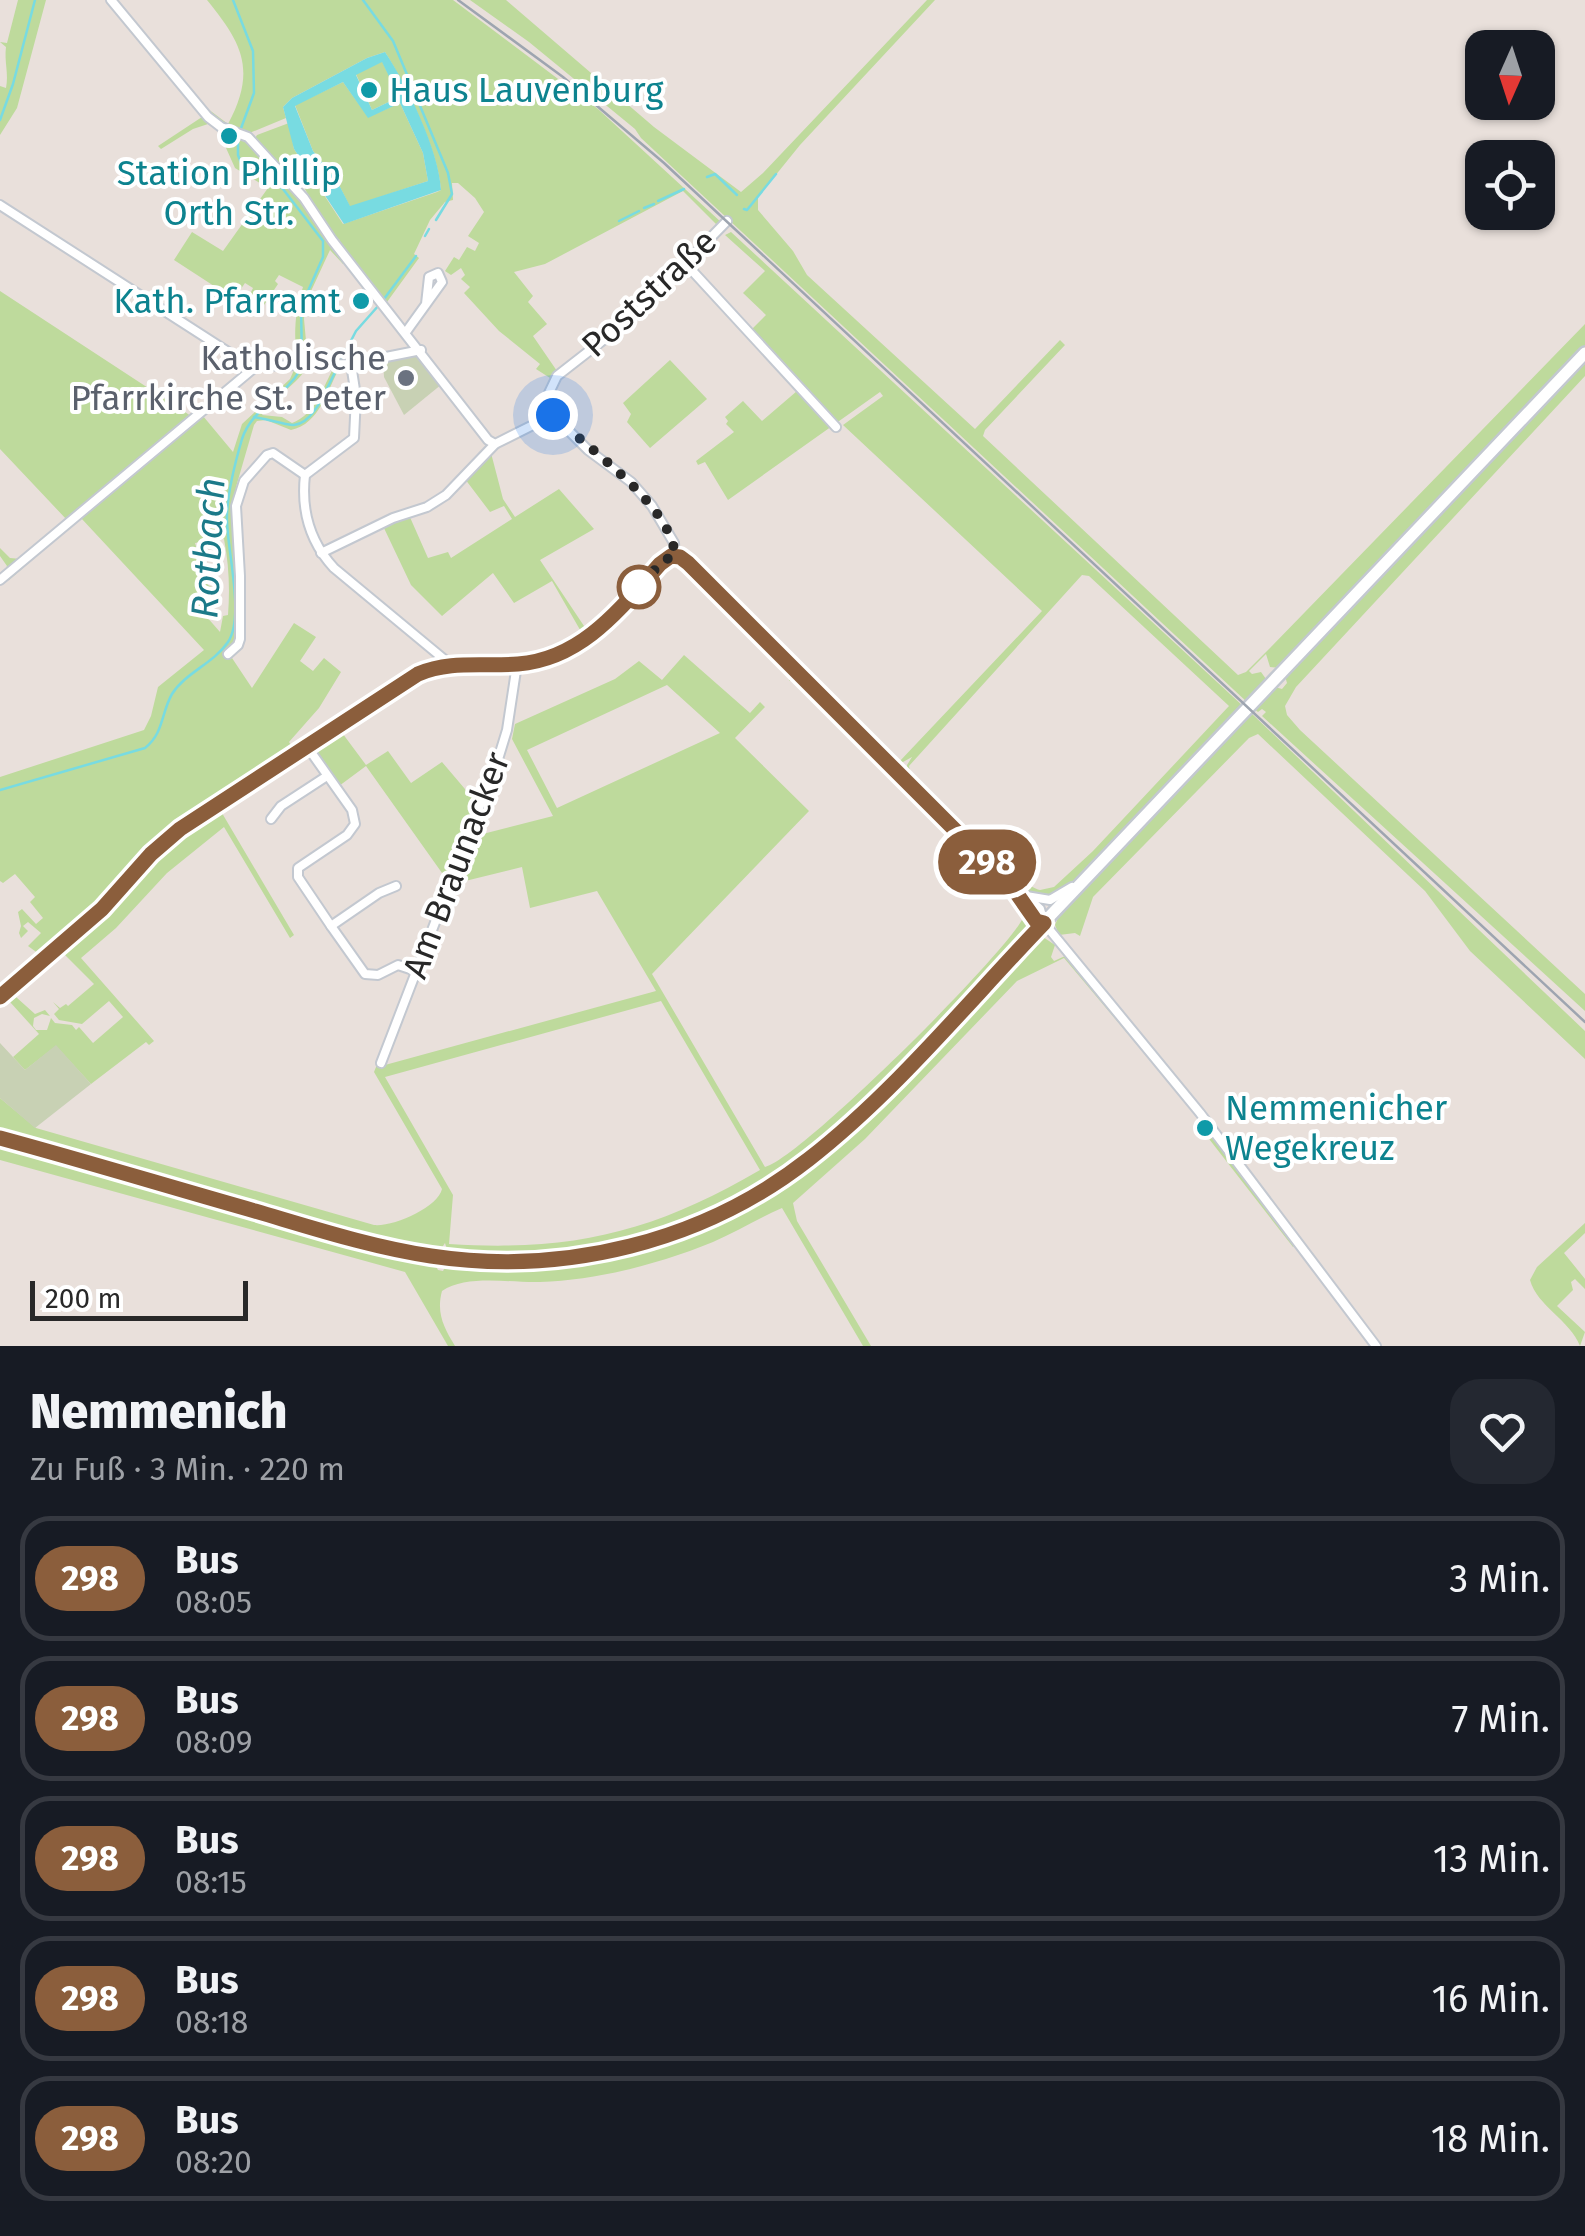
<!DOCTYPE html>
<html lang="de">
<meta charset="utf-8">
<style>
body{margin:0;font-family:"Fira Sans",sans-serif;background:#242831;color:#f1f3f6;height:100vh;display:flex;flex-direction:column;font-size:38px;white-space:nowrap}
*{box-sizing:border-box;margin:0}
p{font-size:32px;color:#9ea1a6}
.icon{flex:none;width:55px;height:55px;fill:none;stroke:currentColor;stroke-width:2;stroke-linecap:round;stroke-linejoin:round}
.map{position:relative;height:1346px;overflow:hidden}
.details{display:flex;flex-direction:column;background:#171b24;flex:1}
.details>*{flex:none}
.badge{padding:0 20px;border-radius:32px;font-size:35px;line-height:65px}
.needle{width:65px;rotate:183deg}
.buttons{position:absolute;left:1465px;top:30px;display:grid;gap:20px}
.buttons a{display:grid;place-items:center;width:90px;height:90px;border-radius:20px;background:#171b24;box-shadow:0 2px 8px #0004;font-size:50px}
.scale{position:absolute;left:30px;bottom:25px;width:218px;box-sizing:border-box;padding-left:10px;border:5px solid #282828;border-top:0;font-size:28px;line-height:35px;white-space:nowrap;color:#282828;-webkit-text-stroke:8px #fff;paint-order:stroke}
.you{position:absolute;width:50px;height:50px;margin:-25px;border:8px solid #fff;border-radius:50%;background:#1a73e8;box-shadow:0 0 0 15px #1a73e833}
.map>.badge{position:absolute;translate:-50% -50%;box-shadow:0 0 0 5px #fff}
.round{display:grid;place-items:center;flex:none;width:105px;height:105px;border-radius:30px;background:#242831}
.overview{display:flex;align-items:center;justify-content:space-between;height:170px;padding:0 30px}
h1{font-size:48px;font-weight:800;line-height:75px}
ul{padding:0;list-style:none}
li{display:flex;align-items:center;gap:30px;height:125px;margin:0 20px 15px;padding:0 10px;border:5px solid #363941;border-radius:30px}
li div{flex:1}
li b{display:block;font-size:38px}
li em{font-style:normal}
li .badge{min-width:110px;font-weight:700;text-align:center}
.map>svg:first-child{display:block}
.green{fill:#beda9c;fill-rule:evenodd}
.cemetery{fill:#c8d1b4}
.water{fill:#78dbe1;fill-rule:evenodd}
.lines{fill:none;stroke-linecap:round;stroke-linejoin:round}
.stream{stroke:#78dbe1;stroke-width:2.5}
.street-casing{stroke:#c3c8d0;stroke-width:12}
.secondary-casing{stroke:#c3c8d0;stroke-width:16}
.street{stroke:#fff;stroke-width:8}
.secondary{stroke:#fff;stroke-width:11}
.rail{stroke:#9ea5b0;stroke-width:2.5}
.line-casing{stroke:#fff;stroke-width:22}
.line{stroke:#8b5e3c;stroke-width:15}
.walk{stroke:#282828;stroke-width:10;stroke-dasharray:0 18}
.culture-dot{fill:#0f9aa8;stroke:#fff;stroke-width:4}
.worship-dot{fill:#6b7280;stroke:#fff;stroke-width:4}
.stop-dot{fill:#fff;stroke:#8b5e3c;stroke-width:5}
.labels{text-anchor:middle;stroke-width:8;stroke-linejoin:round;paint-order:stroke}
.culture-label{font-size:35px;fill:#0d838f;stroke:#fff;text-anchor:start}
.street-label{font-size:35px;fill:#282828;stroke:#fff}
.worship-label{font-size:35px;fill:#5b616d;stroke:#fff;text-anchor:end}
.water-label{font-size:38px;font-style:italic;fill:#1b7a89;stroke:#fff}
</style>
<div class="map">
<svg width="1585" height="1346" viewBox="0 0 1585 1346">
<rect width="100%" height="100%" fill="#e9e0db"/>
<g class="green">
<path d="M18,0H46L17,108L0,135V86L6,88C9,74 4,61 6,47L0,42L7,43Z"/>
<path d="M107,0L203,118L218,128L246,139L295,190L344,260L343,264L330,250L306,302L304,319L308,363H297C294,336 294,313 303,287L279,275L275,281L278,284L262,308L248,298L253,288L245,283L234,299L174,260L192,232L223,251L268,188L235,168L218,130L208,124L193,129L161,149L158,146L202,117Z"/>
<path d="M115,0L204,106L228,124C257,70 242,43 207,0H453L598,109L722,223L718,226L683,191L545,264L514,272L533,296L528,302L547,324L533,336L557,371L550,378L536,369L540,364L499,331L464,293L470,287L461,279L465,275L461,268L451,275L445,271L454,257L459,260L467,247L475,251L479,243L468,236L484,212L475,198L458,183H452L453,200L445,202L430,220L414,254L419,258L387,302L341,245L339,239L335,240L296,174L293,175L296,184L254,140L257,135L289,123L294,149L343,224L437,192L441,190C438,149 407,87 385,52L367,58L292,98L283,107L286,118L247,134L212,117Z"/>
<polygon points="470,0 506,0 654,127 741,192 763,173 927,0 935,0 800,145 758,197 758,210 793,251 807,275 975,429 1060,340 1065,345 985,430 983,436 1238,675 1246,672 1270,648 1585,324 1585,348 1280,668 1270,667 1266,654 1249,671 1252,674 1261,672 1266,679 1248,703 641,138 635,129 529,42"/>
<polygon points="382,61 399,97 372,110 356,74"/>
<polygon points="343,82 368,117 400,103 423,153 428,181 350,207 337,181 313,151 295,105"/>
<path d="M731,232L1244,707L1088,870L1055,896H1032L992,862L907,777V765L912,757L903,762H892L697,566L894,761L899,762L1042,611L843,425L883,396L880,392L728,500L705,462L698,465L696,461L734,432L726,424L728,421L725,417L743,401L762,421L797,391L777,367L751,330L766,315L743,293L765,271L725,235ZM1082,575L1089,576L1229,706L1093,851L1054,887L1040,890C1017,885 910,787 909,766Z"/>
<path d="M0,291L191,416L198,410L233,452L242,424L290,379L294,370L306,369C294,387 272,398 262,415L282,417L292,423C315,415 323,387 334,367H340C327,390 320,424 291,430L266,420L257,421L254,425L236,487L233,519L243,574L242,646L230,655L252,688L294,623L316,637L300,661L313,671L324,658L341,672L319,708L289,742L293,748C242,780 192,806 149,848C115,881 82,933 39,954L28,946L41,933L28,922L23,926L28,931L21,938L19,933L21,926L18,912L22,909L36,924L43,918L30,902L35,897L15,874L3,883L0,881V777L144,730L151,716L158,687L204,650L81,518L9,580L3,574L7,566L0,556V548L10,558L21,559L67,520L0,449ZM224,539C229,565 230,589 228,615L223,616L220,632L206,616L204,604L213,602L208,589L214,588L208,585L195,543Z"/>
<polygon points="1585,359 1585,376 1296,687 1285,706 1287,715 1300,730 1585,994 1585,1011 1262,716 1266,712 1262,709 1258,712 1253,708 1275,687 1282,689 1287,683 1285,676"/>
<polygon points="670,360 707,399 650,448 627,422 631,414 623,403"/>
<polygon points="491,453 503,499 515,517 559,489 594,529 540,560 588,632 583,635 552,581 514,603 493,573 442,616 411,585 383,526 409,515 428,558 448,552 451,558 512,519 504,506 490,512 465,479"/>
<path d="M684,655L750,713L760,702L765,707L735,738L809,811L652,974L765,1167C800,1159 1005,955 1023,918L992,875L796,679L789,681L791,677L799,678L1000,881L1030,919L1025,936C986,976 948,1017 910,1057C881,1088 851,1122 818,1147C711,1229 582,1271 448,1253L445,1243L439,1252L359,1237L0,1134V1098L36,1128L374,1225C394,1227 438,1207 442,1189L374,1072L378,1062L385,1065L656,991L597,891L530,908L522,867L453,884L471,837L553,816L512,739L515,724L615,679L639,661L662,680ZM667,685L720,733L557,808L527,750ZM661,1001L760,1170C654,1232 572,1252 449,1244L453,1195L385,1077Z"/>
<polygon points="1250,712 1585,1031 1585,1059 1470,951 1425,891 1258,734 1249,738 1093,897 1080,936 1075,933 1059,935 1055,925 1060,913"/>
<polygon points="340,730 366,765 388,751 411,783 442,762 476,802 450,879 447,880 366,766 339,786 312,748"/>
<polygon points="219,808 294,935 290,938 224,827 167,873 116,928 81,958 154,1041 149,1045 146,1042 91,1084 56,1046 25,1070 13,1057 39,1034 10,1002 16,997 35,1014 45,1010 50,1016 42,1014 34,1018 33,1026 36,1030 47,1030 51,1018 55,1023 72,1025 76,1030 79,1027 93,1043 123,1017 109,1001 82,1024 59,1020 54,1014 59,1009 53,1002 60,1008 66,1004 68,1006 94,984 60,950 111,904 175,837"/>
<path d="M1043,937L1055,945L1051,957L1054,961L1074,952L1206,1115L1300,1240L1293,1247L1199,1126L1202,1122L1064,958L1017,981L865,1139L793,1203L797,1221L871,1346H863L782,1208C759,1218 736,1232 713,1242C659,1264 598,1280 540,1282C510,1283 467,1274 442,1291C436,1313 444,1328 455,1346H448L405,1272L0,1160V1142L433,1261L438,1270L443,1271L446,1265L454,1263L500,1266L679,1235L757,1199L806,1166L857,1121L1033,942Z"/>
<path d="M1585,1223V1233L1564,1253L1585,1279V1289L1575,1279L1571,1282L1573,1290L1557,1306L1585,1332L1580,1346C1570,1320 1537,1306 1530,1280L1537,1267Z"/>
</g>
<g class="cemetery">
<polygon points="419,356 442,384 404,415 384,377 383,360"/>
<polygon points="0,1043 25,1070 56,1045 91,1084 35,1128 0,1098"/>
</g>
<path class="water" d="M385,52C407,85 439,150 441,190L344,224L294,149L283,107L292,98L367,58ZM382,62L399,97L372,110L356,75ZM343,82L368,118L400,103L423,153L428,181L350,206L337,181L313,151L295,106Z"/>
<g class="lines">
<g class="stream">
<polyline points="233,0 253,51 254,93 240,131"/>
<polyline points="363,0 393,41 448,173 452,194 436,220"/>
<polyline points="0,120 13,84 35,0"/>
<polyline points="238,139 238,155 241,163 259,171 283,189 323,241 323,257 301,307 302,362"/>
<polyline points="707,177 715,174 737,195"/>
<polyline points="658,201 684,189"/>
<polyline points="644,208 654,204"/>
<polyline points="744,209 747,210 776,174"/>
<polyline points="619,221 639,211"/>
<polyline points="425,236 429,229"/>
<polyline points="384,299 416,256"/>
<polyline points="341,360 356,331 379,305"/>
<path d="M254,417C263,418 289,426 294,425C316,423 328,383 338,367"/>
<path d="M0,790L145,748C164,733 161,713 172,694C185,673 214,663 228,642C246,615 225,544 227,514C228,489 235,463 242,439C252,408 285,397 300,370"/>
</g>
<defs>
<g id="street">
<polyline points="111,0 208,117 221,127 248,137 304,198 332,240 488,440 495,444 553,415"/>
<polyline points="0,205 250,366 351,364 421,350"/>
<polyline points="686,264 836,427"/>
<polyline points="406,332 442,282 438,273 429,277 426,304"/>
<path d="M305,475C301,510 310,542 334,568L451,665"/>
<polyline points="305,475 354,438 356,396 351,364"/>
<polyline points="321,553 393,518 427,507 446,495 495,444"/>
<polyline points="675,556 674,543 652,506 631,482 588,450 553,415 548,395 557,376 634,316 727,221"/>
<polyline points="0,580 255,367"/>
<polyline points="228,654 238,645 240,639 240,576 236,506 244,481 267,455 273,453 305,475"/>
<polyline points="306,745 352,810 355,824 347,835 298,868 298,877 331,926 379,893 396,886"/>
<polyline points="271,819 281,806 327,776"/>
<polyline points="1026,896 1050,900 1072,887"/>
<polyline points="1029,899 1040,909 1044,923"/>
<polyline points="331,926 365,974 378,975 398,965 416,971"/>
<polyline points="0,997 102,909 170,837 306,745 428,670 456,664 524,663 574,647 606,624 664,560 680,557 1013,888 1036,921 1044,923 1200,1113 1376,1346"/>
<polyline points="381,1063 499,756 507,730 517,664"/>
</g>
<path id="secondary" d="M0,1139C88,1162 175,1188 263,1214C319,1230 375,1248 432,1256C611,1283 753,1219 879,1096L1585,353"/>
</defs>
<use href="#street" class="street-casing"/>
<use href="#secondary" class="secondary-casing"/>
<use href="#street" class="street"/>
<use href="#secondary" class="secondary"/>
<polyline class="rail" points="458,0 563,77 664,163 1585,1022"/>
</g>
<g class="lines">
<defs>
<path id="line" d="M0,997L102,909L151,854L180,829L418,674C451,660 483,667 518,664C582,659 620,609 660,564L671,556L680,557L688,563L1013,888L1036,921L1044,923C969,1001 895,1092 809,1159C703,1242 564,1276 431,1256C371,1247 313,1228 255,1211C170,1187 85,1161 0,1138"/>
</defs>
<use href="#line" class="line-casing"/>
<use href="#line" class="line"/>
<path class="walk" d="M553,415C588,449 672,505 675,556L664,560L639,587"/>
</g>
<g class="culture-dot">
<circle cx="369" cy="90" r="10"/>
<circle cx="229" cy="136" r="10"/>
<circle cx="361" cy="301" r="10"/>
<circle cx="1205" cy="1128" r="10"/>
</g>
<circle class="worship-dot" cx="406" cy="378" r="10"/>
<circle class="stop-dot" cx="639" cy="587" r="20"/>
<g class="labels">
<g class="culture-label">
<text x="389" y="102">Haus Lauvenburg</text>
<text x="229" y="185" text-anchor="middle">Station Phillip<tspan x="229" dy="40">Orth Str.</tspan></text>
<text x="341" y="313" text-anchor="end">Kath. Pfarramt</text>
<text x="1225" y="1120">Nemmenicher<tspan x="1225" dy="40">Wegekreuz</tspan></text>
</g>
<g class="street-label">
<text transform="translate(649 293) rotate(-43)" y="12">Poststraße</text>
<text transform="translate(456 865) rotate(-69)" y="12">Am Braunacker</text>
</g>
<g class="worship-label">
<text x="386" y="370">Katholische<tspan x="386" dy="40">Pfarrkirche St. Peter</tspan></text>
</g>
<g class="water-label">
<text transform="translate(208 548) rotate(-87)" y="13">Rotbach</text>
</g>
</g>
</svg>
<div class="buttons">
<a><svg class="needle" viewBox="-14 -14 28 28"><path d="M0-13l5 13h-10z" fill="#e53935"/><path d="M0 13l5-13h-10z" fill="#9ea1a6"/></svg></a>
<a><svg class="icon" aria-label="locate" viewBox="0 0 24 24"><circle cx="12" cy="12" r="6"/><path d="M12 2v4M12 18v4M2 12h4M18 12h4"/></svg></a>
</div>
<div class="scale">200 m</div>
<div class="you" style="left:553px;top:415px"></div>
<b class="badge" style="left:987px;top:862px;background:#8b5e3c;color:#fff">298</b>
</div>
<section class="details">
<div class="overview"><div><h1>Nemmenich</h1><p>Zu Fuß · 3 Min. · 220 m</p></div><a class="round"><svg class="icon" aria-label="heart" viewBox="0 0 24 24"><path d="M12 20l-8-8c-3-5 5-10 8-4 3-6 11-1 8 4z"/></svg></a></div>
<ul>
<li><span class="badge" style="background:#8b5e3c;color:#fff">298</span><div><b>Bus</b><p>08:05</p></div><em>3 Min.</em></li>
<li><span class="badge" style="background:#8b5e3c;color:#fff">298</span><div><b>Bus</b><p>08:09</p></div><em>7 Min.</em></li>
<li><span class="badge" style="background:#8b5e3c;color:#fff">298</span><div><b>Bus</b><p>08:15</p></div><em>13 Min.</em></li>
<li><span class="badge" style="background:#8b5e3c;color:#fff">298</span><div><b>Bus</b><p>08:18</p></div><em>16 Min.</em></li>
<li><span class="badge" style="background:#8b5e3c;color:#fff">298</span><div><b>Bus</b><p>08:20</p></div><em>18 Min.</em></li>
</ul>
</section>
